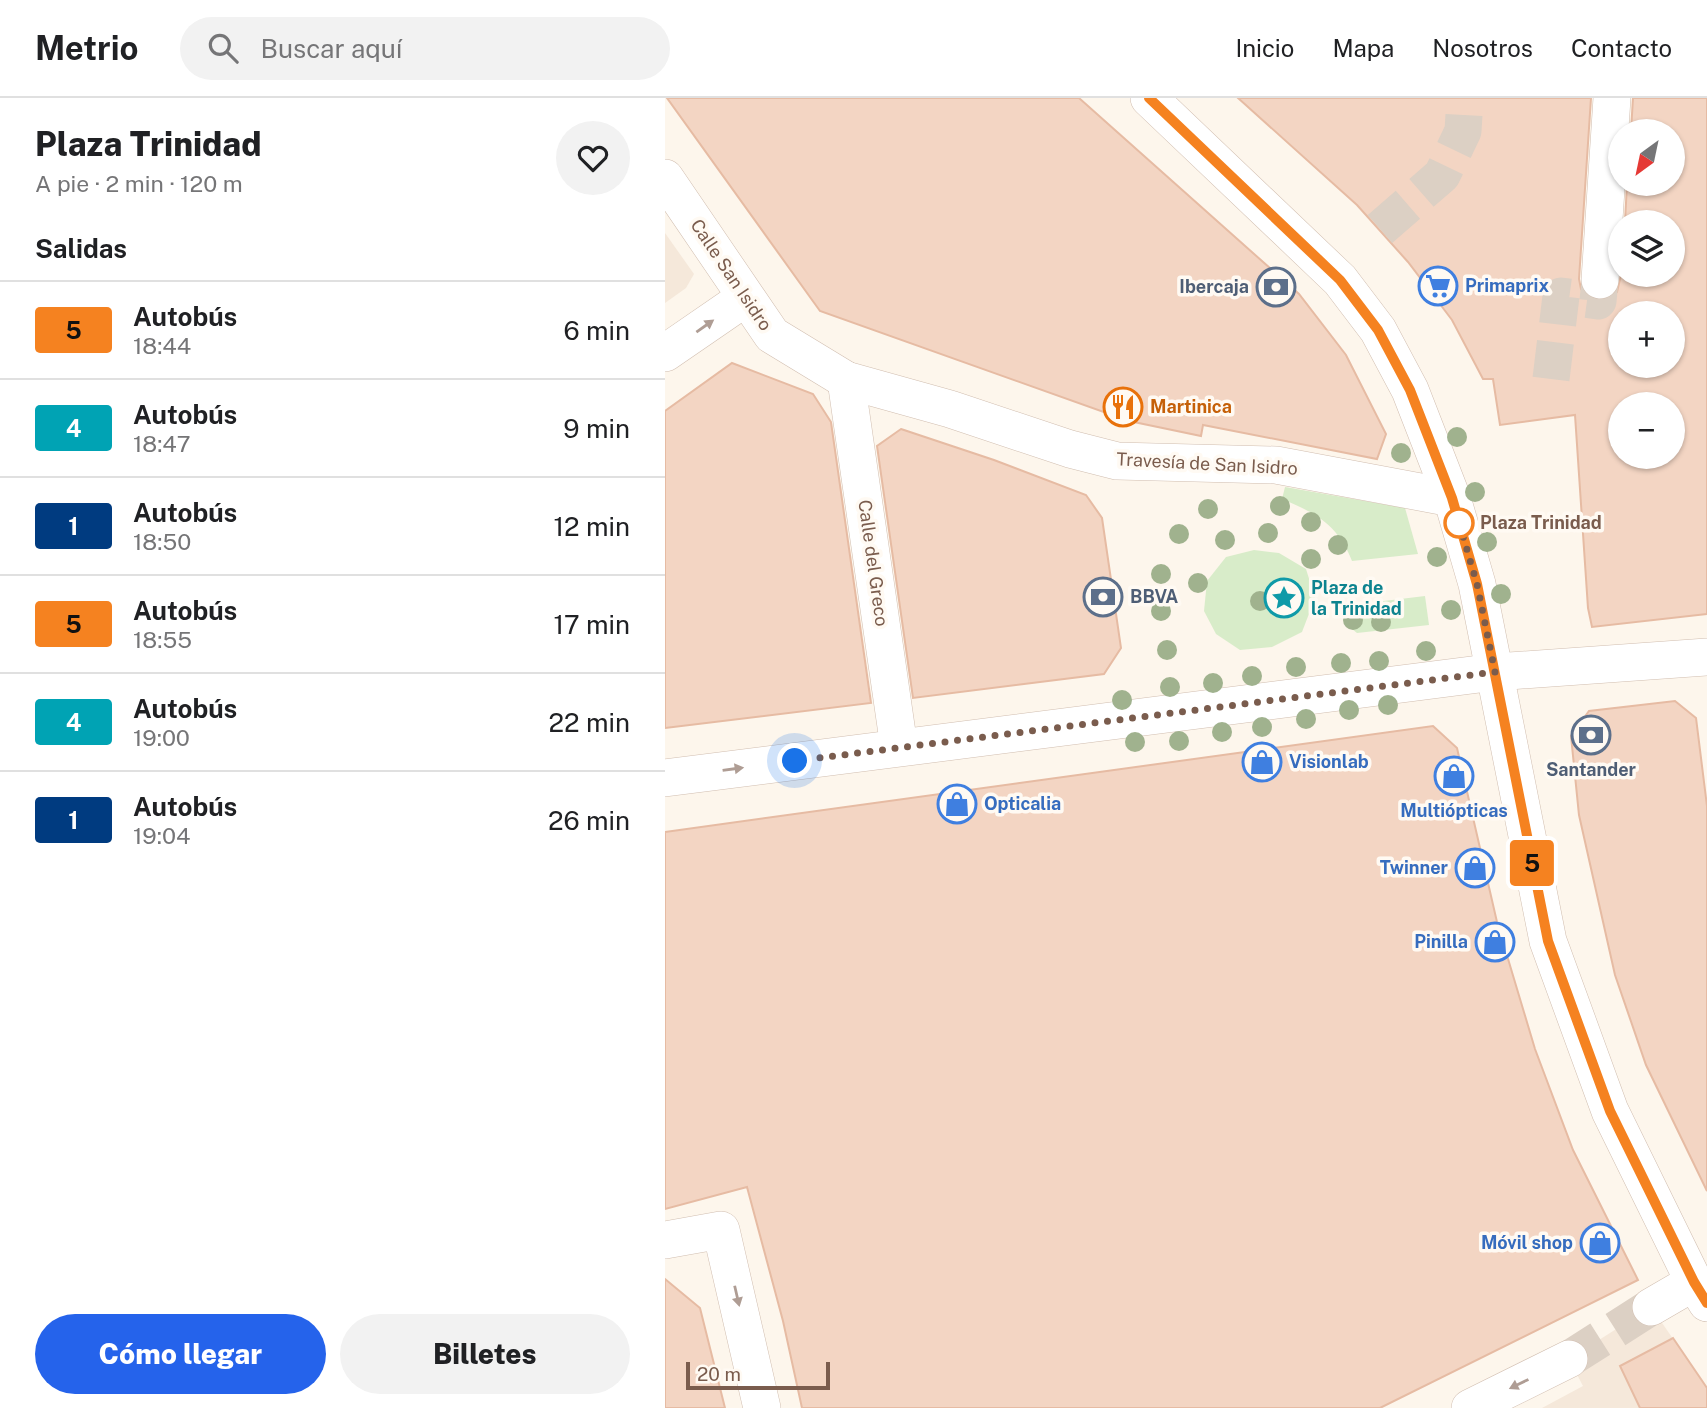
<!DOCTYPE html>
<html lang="es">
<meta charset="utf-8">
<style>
body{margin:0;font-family:"Public Sans",sans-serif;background:#f2f2f2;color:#202124;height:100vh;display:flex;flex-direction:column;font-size:26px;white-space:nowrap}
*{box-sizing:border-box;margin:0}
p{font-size:23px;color:#757577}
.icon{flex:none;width:38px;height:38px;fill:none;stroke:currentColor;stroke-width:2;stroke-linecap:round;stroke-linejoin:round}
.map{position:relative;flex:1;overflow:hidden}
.details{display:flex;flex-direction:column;background:#fff;width:665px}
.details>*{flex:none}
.badge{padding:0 14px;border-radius:5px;font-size:24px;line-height:46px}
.needle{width:46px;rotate:213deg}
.controls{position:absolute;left:943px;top:21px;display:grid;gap:14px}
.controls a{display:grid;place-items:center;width:77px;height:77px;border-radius:50%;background:#fff;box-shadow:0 2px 5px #0004;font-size:35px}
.scale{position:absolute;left:21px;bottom:18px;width:144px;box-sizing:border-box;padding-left:7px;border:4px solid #7a5c4d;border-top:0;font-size:19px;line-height:24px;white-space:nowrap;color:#7a5c4d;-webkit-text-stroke:5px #fffaf3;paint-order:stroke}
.you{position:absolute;width:35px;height:35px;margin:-18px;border:5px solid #fff;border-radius:50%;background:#1a73e8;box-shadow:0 0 0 10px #1a73e833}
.map>.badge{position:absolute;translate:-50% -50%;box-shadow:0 0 0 4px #fff}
h2{padding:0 35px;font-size:26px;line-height:63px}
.round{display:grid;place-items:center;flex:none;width:74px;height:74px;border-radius:37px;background:#f2f2f2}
.headline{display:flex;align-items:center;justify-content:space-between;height:119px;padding:0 35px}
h1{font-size:33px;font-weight:800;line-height:52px}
.button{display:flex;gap:14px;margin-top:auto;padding:14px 35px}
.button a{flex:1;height:80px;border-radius:42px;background:#2563eb;color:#fff;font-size:28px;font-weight:800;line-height:80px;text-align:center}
.button a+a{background:#f2f2f2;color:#202124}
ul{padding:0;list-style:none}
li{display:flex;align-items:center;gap:21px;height:98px;padding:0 35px;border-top:2px solid #e0e0e0}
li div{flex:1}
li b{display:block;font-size:26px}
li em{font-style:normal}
li .badge{min-width:77px;font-weight:700;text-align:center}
header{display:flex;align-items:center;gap:42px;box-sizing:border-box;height:98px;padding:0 35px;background:#fff;border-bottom:2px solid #e0e0e0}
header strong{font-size:33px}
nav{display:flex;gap:38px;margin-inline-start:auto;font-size:24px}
.search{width:490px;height:63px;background:#f2f2f2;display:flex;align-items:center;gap:18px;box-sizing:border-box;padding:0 24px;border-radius:38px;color:#757577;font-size:26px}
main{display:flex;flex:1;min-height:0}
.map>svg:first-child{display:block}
.residential{fill:#f5e8da}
.green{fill:#d8ecc9}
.building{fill:#f3d5c3;stroke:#e6bba3;stroke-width:2;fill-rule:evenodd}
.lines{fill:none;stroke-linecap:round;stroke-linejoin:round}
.street-tunnel{stroke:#dcd0c4;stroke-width:37;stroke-dasharray:37 18;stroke-linecap:butt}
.street-casing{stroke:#d1beb0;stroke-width:38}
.street{stroke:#fff;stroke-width:37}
.tree{fill:#a0b28e}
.oneway{fill:#af9d94}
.line-casing{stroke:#fff;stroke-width:16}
.line{stroke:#f58220;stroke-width:10}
.walk{stroke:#7a5c4d;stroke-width:7;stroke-dasharray:0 12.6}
.stop-dot{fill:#fff;stroke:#f58220;stroke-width:3.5}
.labels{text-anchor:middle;stroke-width:7;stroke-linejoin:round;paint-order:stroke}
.street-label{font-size:18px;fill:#7a5c4d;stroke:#fffaf3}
.shop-label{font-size:18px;font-weight:bold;fill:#366cbe;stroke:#fffaf3;text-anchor:start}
.service-label{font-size:18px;font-weight:bold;fill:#4e5e75;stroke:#fffaf3;text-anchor:end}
.food-label{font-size:18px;font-weight:bold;fill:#c56008;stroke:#fffaf3;text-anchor:start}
.stop-label{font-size:18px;font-weight:bold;fill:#7a5c4d;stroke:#fffaf3;text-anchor:start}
.culture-label{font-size:18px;font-weight:bold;fill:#0d838f;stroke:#fffaf3;text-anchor:start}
</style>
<header>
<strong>Metrio</strong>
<div class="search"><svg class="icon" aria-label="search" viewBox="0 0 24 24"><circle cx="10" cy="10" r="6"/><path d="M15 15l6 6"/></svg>Buscar aquí</div>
<nav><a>Inicio</a><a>Mapa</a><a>Nosotros</a><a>Contacto</a></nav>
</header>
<main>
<section class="details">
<div class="headline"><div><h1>Plaza Trinidad</h1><p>A pie · 2 min · 120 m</p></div><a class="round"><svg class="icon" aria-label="heart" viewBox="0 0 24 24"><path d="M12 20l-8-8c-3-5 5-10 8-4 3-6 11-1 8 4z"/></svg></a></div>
<h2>Salidas</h2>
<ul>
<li><span class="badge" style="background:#f58220;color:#111">5</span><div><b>Autobús</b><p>18:44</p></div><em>6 min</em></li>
<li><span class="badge" style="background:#00a3b4;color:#fff">4</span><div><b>Autobús</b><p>18:47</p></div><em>9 min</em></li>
<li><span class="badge" style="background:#003b80;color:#fff">1</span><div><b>Autobús</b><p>18:50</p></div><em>12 min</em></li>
<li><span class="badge" style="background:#f58220;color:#111">5</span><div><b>Autobús</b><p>18:55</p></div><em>17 min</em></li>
<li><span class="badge" style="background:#00a3b4;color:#fff">4</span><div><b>Autobús</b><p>19:00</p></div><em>22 min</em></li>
<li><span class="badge" style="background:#003b80;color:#fff">1</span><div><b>Autobús</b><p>19:04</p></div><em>26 min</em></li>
</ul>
<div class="button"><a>Cómo llegar</a><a>Billetes</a></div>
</section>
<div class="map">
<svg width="1042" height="1310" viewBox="0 0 1042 1310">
<rect width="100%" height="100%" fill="#fdf6ec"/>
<g class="residential">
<polygon points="0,135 29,176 21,190 0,205"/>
<polygon points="986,1209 1042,1290 1042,1310 877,1310 918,1288 904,1261"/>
</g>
<g class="green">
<path d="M620,389L740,410L753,456L687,463C673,427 651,415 617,401Z"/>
<polygon points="589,452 614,455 641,471 650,500 637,534 607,549 575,552 551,536 539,513 542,483 561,459"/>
<polygon points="760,498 764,527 692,535 681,526 694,506"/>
</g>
<g class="building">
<polygon points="2,0 414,0 634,196 681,257 721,336 712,361 538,327 536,338 464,323 155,213"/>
<path d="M573,0H926L914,181L916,191L923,199L934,203L944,201L952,194L956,177H1008V124H960L962,86H1008V33H966L968,0H1042V516L927,529L923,510L910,317L835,327L828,281H818L787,222L743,164L692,107ZM956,215H1008V268H956ZM956,306H1008V359H956Z"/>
<polygon points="67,265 148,296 166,324 206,605 0,630 0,313"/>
<polygon points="236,331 329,362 421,397 437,420 456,550 439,576 248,600 212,348"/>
<polygon points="1010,603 1031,620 1042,708 1042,1093 981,967 950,877 914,717 906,638 924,613"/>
<polygon points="768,628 792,650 832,824 870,951 908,1052 973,1182 715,1310 137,1310 118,1223 82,1089 0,1111 0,734"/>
<polygon points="0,1181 35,1210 60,1310 0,1310"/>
<polygon points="1008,1240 1042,1290 1042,1310 975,1310 955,1268"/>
</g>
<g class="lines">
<g class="street-tunnel">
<polyline points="715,131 777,77 798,33 800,0"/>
<polyline points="886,281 896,198 933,203 935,182"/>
<polyline points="904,1261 986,1209"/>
</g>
<defs>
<g id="street">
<polyline points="484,0 675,182 713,232 745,292 787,400 812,486 883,843 945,1013 1029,1184 1042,1205"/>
<polyline points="0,80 107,237 181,282 285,311 405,351 452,363 611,367 787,400"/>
<polyline points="935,182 947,0"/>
<polyline points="0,255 80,200"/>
<polyline points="181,282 234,649"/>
<polyline points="0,680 830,574 1042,559"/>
<polyline points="0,1142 56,1132 97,1310"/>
<polyline points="986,1209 1029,1184"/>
<polyline points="805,1310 904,1261"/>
</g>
</defs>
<use href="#street" class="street-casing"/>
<use href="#street" class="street"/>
</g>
<g class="tree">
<circle cx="792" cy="339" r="10"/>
<circle cx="736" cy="355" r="10"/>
<circle cx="810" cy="394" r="10"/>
<circle cx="615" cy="408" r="10"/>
<circle cx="543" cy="411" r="10"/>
<circle cx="646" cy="424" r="10"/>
<circle cx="603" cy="435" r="10"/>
<circle cx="514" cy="436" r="10"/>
<circle cx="560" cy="442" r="10"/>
<circle cx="822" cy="444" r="10"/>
<circle cx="673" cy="447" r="10"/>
<circle cx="772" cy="459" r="10"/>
<circle cx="646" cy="461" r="10"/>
<circle cx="496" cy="476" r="10"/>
<circle cx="533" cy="485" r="10"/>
<circle cx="836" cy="496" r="10"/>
<circle cx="595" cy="503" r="10"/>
<circle cx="786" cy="512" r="10"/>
<circle cx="496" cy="513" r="10"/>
<circle cx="688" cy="522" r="10"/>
<circle cx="716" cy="524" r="10"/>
<circle cx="502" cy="552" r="10"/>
<circle cx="761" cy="553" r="10"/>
<circle cx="714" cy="563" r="10"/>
<circle cx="676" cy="565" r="10"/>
<circle cx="631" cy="569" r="10"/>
<circle cx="587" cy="578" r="10"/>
<circle cx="548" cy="585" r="10"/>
<circle cx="505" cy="589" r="10"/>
<circle cx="457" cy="602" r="10"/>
<circle cx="723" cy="607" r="10"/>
<circle cx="684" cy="612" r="10"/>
<circle cx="641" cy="621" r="10"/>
<circle cx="597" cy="629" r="10"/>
<circle cx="557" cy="634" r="10"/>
<circle cx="514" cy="643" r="10"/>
<circle cx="470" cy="644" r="10"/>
</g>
<defs><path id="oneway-solid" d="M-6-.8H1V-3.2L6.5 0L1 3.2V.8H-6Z" transform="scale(1.75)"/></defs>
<g class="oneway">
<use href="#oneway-solid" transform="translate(40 228) rotate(-35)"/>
<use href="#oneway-solid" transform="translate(68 671) rotate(-8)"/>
<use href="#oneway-solid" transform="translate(72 1198) rotate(77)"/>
<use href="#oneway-solid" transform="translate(854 1286) rotate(154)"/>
</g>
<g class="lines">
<defs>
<polyline id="line" points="484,0 675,182 713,232 745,292 787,400 812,486 883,843 945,1013 1029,1184 1042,1205"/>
</defs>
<use href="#line" class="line-casing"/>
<use href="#line" class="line"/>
<polyline class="walk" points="130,663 830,574 812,486 793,421 794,425"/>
</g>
<defs>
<symbol id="supermarket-ring" viewBox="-11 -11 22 22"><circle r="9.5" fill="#fffaf3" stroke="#3f7fe0" stroke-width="1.5"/><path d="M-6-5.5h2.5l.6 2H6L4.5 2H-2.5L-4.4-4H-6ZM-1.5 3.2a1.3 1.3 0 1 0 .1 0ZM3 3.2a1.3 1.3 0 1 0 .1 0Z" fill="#3f7fe0"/></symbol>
<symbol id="bank-ring" viewBox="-11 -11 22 22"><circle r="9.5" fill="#fffaf3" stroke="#5c6f8a" stroke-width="1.5"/><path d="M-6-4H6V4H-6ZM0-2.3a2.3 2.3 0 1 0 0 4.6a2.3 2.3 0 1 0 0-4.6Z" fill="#5c6f8a"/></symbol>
<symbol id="restaurant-ring" viewBox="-11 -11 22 22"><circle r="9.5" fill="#fffaf3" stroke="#e8710a" stroke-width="1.5"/><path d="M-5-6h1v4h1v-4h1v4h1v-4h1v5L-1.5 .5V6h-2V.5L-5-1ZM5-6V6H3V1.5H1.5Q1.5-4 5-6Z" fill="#e8710a"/></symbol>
<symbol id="sight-ring" viewBox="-11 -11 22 22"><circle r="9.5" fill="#fffaf3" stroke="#0f9aa8" stroke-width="1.5"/><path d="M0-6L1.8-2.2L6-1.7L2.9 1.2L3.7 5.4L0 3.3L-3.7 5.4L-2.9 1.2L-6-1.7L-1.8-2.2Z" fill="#0f9aa8"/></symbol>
<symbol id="shop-ring" viewBox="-11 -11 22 22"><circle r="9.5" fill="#fffaf3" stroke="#3f7fe0" stroke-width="1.5"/><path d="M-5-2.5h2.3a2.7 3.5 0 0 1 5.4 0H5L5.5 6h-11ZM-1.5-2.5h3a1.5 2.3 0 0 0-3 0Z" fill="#3f7fe0"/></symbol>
</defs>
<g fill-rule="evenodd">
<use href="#supermarket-ring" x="751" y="166" width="44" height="44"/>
<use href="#bank-ring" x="589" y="167" width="44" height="44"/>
<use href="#restaurant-ring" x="436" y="287" width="44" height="44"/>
<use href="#bank-ring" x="416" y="477" width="44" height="44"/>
<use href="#sight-ring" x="597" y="478" width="44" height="44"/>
<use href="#bank-ring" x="904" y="615" width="44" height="44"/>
<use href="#shop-ring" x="575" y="642" width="44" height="44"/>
<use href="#shop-ring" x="767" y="656" width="44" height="44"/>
<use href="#shop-ring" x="270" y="684" width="44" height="44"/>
<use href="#shop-ring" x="788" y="748" width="44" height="44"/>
<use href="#shop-ring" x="808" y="822" width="44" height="44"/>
<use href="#shop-ring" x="913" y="1123" width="44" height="44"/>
</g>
<circle class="stop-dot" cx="794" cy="425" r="14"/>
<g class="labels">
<g class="street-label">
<text transform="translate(66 177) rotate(56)" y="6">Calle San Isidro</text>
<text transform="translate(542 366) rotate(3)" y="6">Travesía de San Isidro</text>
<text transform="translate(208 465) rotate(82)" y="6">Calle del Greco</text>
</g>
<g class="shop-label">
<text x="800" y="194">Primaprix</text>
<text x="624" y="670">Visionlab</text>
<text x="319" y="712">Opticalia</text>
<text x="789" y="719" text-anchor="middle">Multiópticas</text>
<text x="783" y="776" text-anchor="end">Twinner</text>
<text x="803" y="850" text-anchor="end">Pinilla</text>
<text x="908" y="1151" text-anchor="end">Móvil shop</text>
</g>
<g class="service-label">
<text x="584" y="195">Ibercaja</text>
<text x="465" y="505" text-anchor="start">BBVA</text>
<text x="926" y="678" text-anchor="middle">Santander</text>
</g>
<g class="food-label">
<text x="485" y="315">Martinica</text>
</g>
<g class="stop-label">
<text x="815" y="431">Plaza Trinidad</text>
</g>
<g class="culture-label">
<text x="646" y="496">Plaza de<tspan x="646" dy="21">la Trinidad</tspan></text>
</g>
</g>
</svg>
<div class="controls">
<a><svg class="needle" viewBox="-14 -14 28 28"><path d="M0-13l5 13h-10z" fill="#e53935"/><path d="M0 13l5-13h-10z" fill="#757577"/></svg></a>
<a><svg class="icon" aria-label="layers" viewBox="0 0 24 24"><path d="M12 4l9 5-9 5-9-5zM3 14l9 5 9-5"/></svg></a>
<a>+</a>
<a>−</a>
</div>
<div class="scale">20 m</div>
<div class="you" style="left:130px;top:663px"></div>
<b class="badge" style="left:867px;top:765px;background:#f58220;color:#111">5</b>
</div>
</main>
